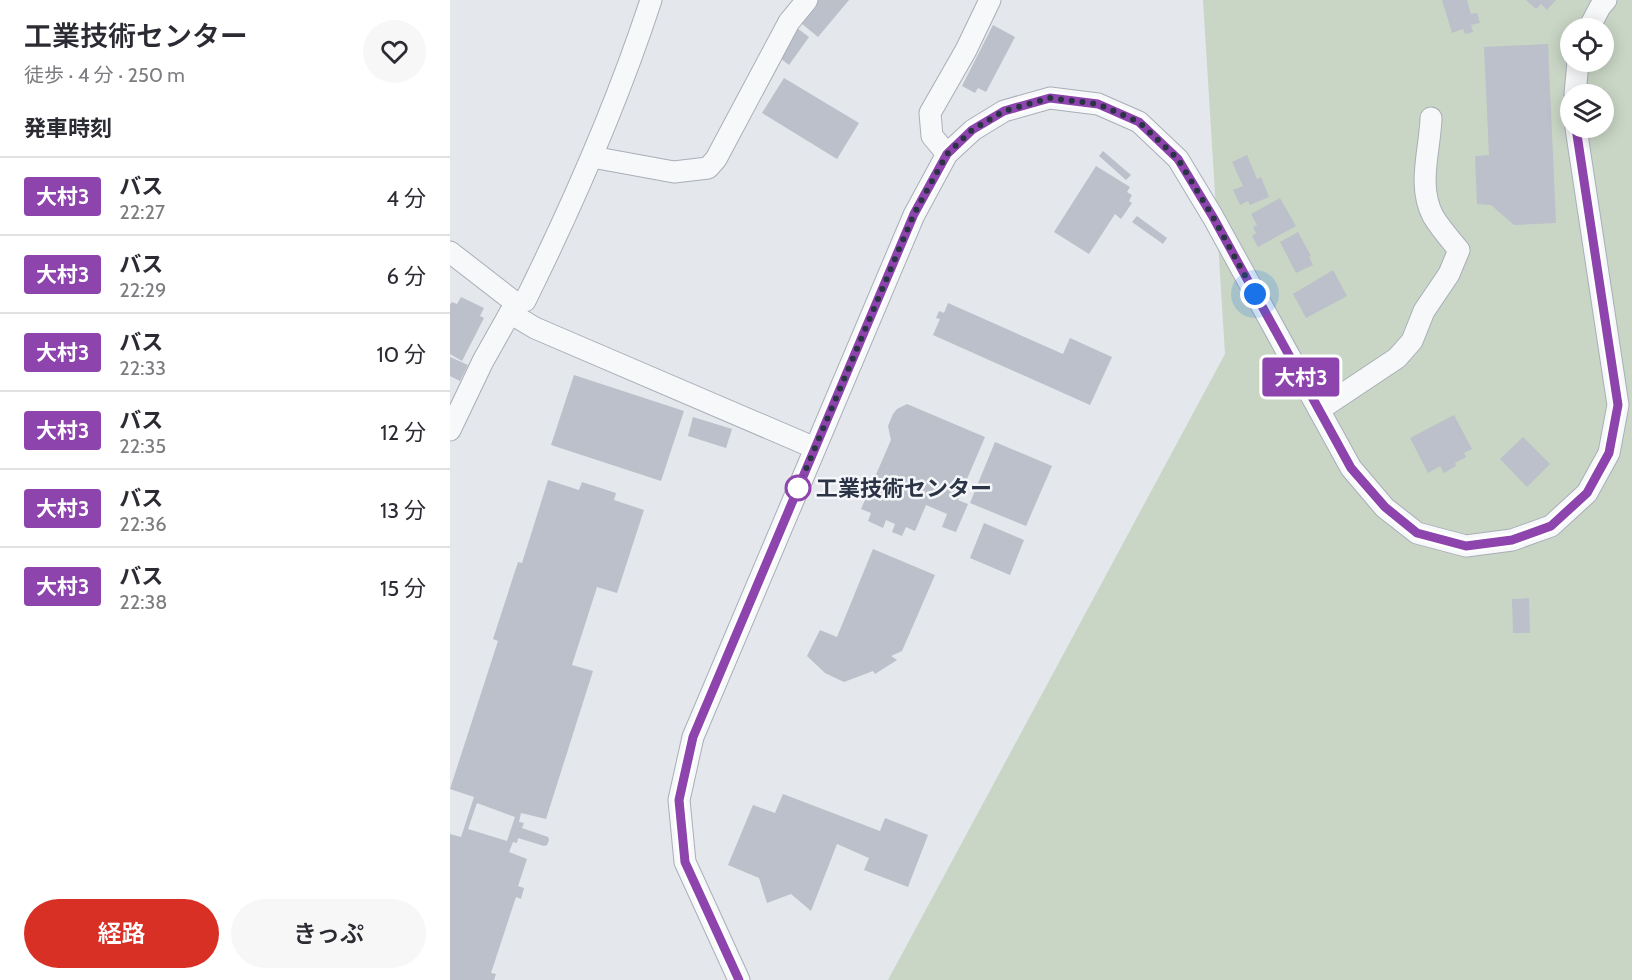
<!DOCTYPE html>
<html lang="ja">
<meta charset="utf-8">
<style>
body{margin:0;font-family:Cabin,"Noto Sans JP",sans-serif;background:#f7f7f7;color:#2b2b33;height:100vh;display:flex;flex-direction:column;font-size:22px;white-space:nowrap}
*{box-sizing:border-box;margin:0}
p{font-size:20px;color:#7c7c81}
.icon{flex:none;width:33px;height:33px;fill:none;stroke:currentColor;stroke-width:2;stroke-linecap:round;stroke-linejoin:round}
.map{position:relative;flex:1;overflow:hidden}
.sheet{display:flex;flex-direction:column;background:#fff;width:450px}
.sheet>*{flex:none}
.badge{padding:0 12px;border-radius:4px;font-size:21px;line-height:39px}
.fabs{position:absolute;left:1110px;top:18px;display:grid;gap:12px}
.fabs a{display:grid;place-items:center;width:54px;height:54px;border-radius:50%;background:#fff;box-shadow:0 3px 15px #0003;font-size:30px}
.you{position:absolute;width:30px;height:30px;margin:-15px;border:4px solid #fff;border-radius:50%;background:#1a73e8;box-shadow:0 0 0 9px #1a73e833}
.map>.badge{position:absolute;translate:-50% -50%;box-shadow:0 0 0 3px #fff}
h2{padding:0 24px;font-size:22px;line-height:54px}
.round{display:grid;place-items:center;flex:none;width:63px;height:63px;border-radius:32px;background:#f7f7f7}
.headline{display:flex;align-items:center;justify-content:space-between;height:102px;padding:0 24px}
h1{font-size:28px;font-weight:600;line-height:45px}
.cta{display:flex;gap:12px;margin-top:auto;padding:12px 24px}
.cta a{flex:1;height:69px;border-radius:36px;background:#d93025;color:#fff;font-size:24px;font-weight:600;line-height:69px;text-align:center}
.cta a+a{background:#f7f7f7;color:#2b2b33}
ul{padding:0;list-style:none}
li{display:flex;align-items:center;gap:18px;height:78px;padding:0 24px;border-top:2px solid #e1e1e2}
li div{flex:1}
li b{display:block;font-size:22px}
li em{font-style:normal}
li .badge{min-width:66px;font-weight:700;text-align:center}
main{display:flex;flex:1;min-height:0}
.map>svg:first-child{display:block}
.green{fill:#c9d6c5;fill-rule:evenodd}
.building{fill:#bbc0ca;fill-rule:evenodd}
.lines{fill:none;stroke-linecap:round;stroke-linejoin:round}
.minor-casing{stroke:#a9aeb7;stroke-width:23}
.minor{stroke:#f7f8fa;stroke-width:21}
.line-casing{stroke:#fff;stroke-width:14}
.line{stroke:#8e44ad;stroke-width:9}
.walk{stroke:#2b3445;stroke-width:6;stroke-dasharray:0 10.8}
.stop-dot{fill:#fff;stroke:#8e44ad;stroke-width:3}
.labels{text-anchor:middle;stroke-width:5;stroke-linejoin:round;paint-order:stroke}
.stop-label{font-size:22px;font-weight:bold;fill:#2b3445;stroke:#f4f6f9;text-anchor:start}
</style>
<main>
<section class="sheet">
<div class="headline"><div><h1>工業技術センター</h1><p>徒歩 · 4 分 · 250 m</p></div><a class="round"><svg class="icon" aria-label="heart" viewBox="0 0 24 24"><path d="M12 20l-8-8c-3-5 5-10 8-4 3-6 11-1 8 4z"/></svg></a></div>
<h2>発車時刻</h2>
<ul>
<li><span class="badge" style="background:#8e44ad;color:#fff">大村3</span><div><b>バス</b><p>22:27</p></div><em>4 分</em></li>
<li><span class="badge" style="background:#8e44ad;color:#fff">大村3</span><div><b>バス</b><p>22:29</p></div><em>6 分</em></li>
<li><span class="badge" style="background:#8e44ad;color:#fff">大村3</span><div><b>バス</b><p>22:33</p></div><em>10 分</em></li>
<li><span class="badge" style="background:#8e44ad;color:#fff">大村3</span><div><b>バス</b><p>22:35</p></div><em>12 分</em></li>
<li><span class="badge" style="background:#8e44ad;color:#fff">大村3</span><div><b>バス</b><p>22:36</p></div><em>13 分</em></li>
<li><span class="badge" style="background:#8e44ad;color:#fff">大村3</span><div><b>バス</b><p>22:38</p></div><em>15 分</em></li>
</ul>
<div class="cta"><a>経路</a><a>きっぷ</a></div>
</section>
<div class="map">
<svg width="1182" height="980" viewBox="0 0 1182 980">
<rect width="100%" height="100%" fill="#e4e7ec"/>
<path class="green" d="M753,0H1182V980H438L775,354ZM1120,28H1154V62H1120ZM1120,94H1154V128H1120Z"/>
<g class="building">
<polygon points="366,0 399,0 368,37 351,23"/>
<polygon points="992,0 1017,0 1021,14 1027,13 1030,23 1021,25 1023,32 1015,34 1013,29 1002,33"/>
<polygon points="1076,0 1106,0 1097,10 1091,4 1086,9"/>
<polygon points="543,25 565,37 536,92 528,88 525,93 512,86"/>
<polygon points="347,28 359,37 339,65 326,55"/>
<polygon points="1098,44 1106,223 1064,225 1041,205 1027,204 1025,156 1039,155 1034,47"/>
<polygon points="334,78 409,123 387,159 312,113"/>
<polygon points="653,151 681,175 676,180 649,156"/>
<polygon points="797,155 807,179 811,177 819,197 800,205 798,201 790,205 783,190 793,186 782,162"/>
<polygon points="646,166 680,187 677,192 682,195 679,201 682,203 671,219 665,214 639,254 604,232"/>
<polygon points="830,198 846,226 808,247 802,236 806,233 803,227 807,225 801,214"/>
<polygon points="687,216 717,238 713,244 682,222"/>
<polygon points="848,232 861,256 859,257 863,265 846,273 830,242"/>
<polygon points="883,270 897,296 856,318 843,294"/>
<polygon points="11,297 34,308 30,316 34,318 12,361 0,354 0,305 2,302 7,304"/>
<polygon points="498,303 613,354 620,338 662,357 640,405 483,335 490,319 486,318 489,311 494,313"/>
<polygon points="0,357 18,365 10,381 0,376"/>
<polygon points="124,375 234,411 211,481 101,445"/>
<polygon points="457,404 535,437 508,500 518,504 506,532 492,527 497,514 476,505 465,531 456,527 452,536 442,532 445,524 436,520 433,528 418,521 421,513 411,509 441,440 438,426 443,414 447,409"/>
<polygon points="1004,415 1022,449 1014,453 1016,457 1005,463 1006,466 994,473 990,466 978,473 960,438"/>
<polygon points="243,417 282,429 276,448 238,436"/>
<polygon points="1073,437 1100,464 1077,487 1050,459"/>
<polygon points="545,442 602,466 576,526 520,503"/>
<path d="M98,480L129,490L132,482L166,493L164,500L194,510L167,593L147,587L122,665L143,671L96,819L71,813L69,822L74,823L72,828L98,837L99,840L97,845L94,846L68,838L67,843L63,842L59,852L77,859L68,886L74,888L71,899L66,897L41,973L46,974L44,980H0V834L11,837L24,797L0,789L48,641L43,639L68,562L72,563ZM27,803L65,817L57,841L18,829Z"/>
<polygon points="534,523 574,540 560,575 520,558"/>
<polygon points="423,549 485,575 452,651 441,656 447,660 425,674 423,671 394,682 375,673 357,656 370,630 387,637"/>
<polygon points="1079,598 1080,633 1063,633 1062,599"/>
<polygon points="333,794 430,831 435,818 478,835 458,887 414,870 419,858 387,844 361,911 341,894 317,903 309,878 278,865 303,805 325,813"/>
</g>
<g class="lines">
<defs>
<g id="minor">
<polyline points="1139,28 1150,7 1156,0"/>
<polyline points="1125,94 1128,62"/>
<polyline points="497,154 482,136 480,113 516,50 540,0"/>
<polyline points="142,157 224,172 258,168 266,159 339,22 357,0"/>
<polyline points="0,252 67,304"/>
<polyline points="60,313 85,328 365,448"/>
<path d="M869,410L947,358L962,341L974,311L999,274L1009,250C1000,239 990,228 983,216C967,185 980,151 981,118"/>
<path d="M0,430L33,361L60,313L67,304L75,301C123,204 167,104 201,0"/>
<polyline points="289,980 235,862 229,800 243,737 464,215 497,154 523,130 554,111 600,98 648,104 689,122 728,159 763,217 901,468 935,508 967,533 1016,546 1062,540 1101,526 1137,493 1159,453 1168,405 1126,128"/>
</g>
</defs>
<use href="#minor" class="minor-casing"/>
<use href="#minor" class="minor"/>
</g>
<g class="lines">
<defs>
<polyline id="line" points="289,980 235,862 229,800 243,737 464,214 497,154 522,130 554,111 600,98 648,104 689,122 728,159 763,217 901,468 935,507 967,533 1016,546 1062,540 1101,526 1137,493 1159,453 1168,405 1126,128"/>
</defs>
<use href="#line" class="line-casing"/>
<use href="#line" class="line"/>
<polyline class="walk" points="348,488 464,214 497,154 522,130 554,111 600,98 648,104 689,122 728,159 763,217 805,294"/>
</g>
<circle class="stop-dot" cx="348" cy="488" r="12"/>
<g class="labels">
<g class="stop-label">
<text x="366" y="496">工業技術センター</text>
</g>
</g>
</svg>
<div class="fabs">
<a><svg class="icon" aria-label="locate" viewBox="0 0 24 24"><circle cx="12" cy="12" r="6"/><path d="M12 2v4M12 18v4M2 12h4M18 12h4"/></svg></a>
<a><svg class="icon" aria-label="layers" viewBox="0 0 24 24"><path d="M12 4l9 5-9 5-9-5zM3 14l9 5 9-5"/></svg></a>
</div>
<div class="you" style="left:805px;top:294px"></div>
<b class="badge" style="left:851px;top:377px;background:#8e44ad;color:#fff">大村3</b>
</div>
</main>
